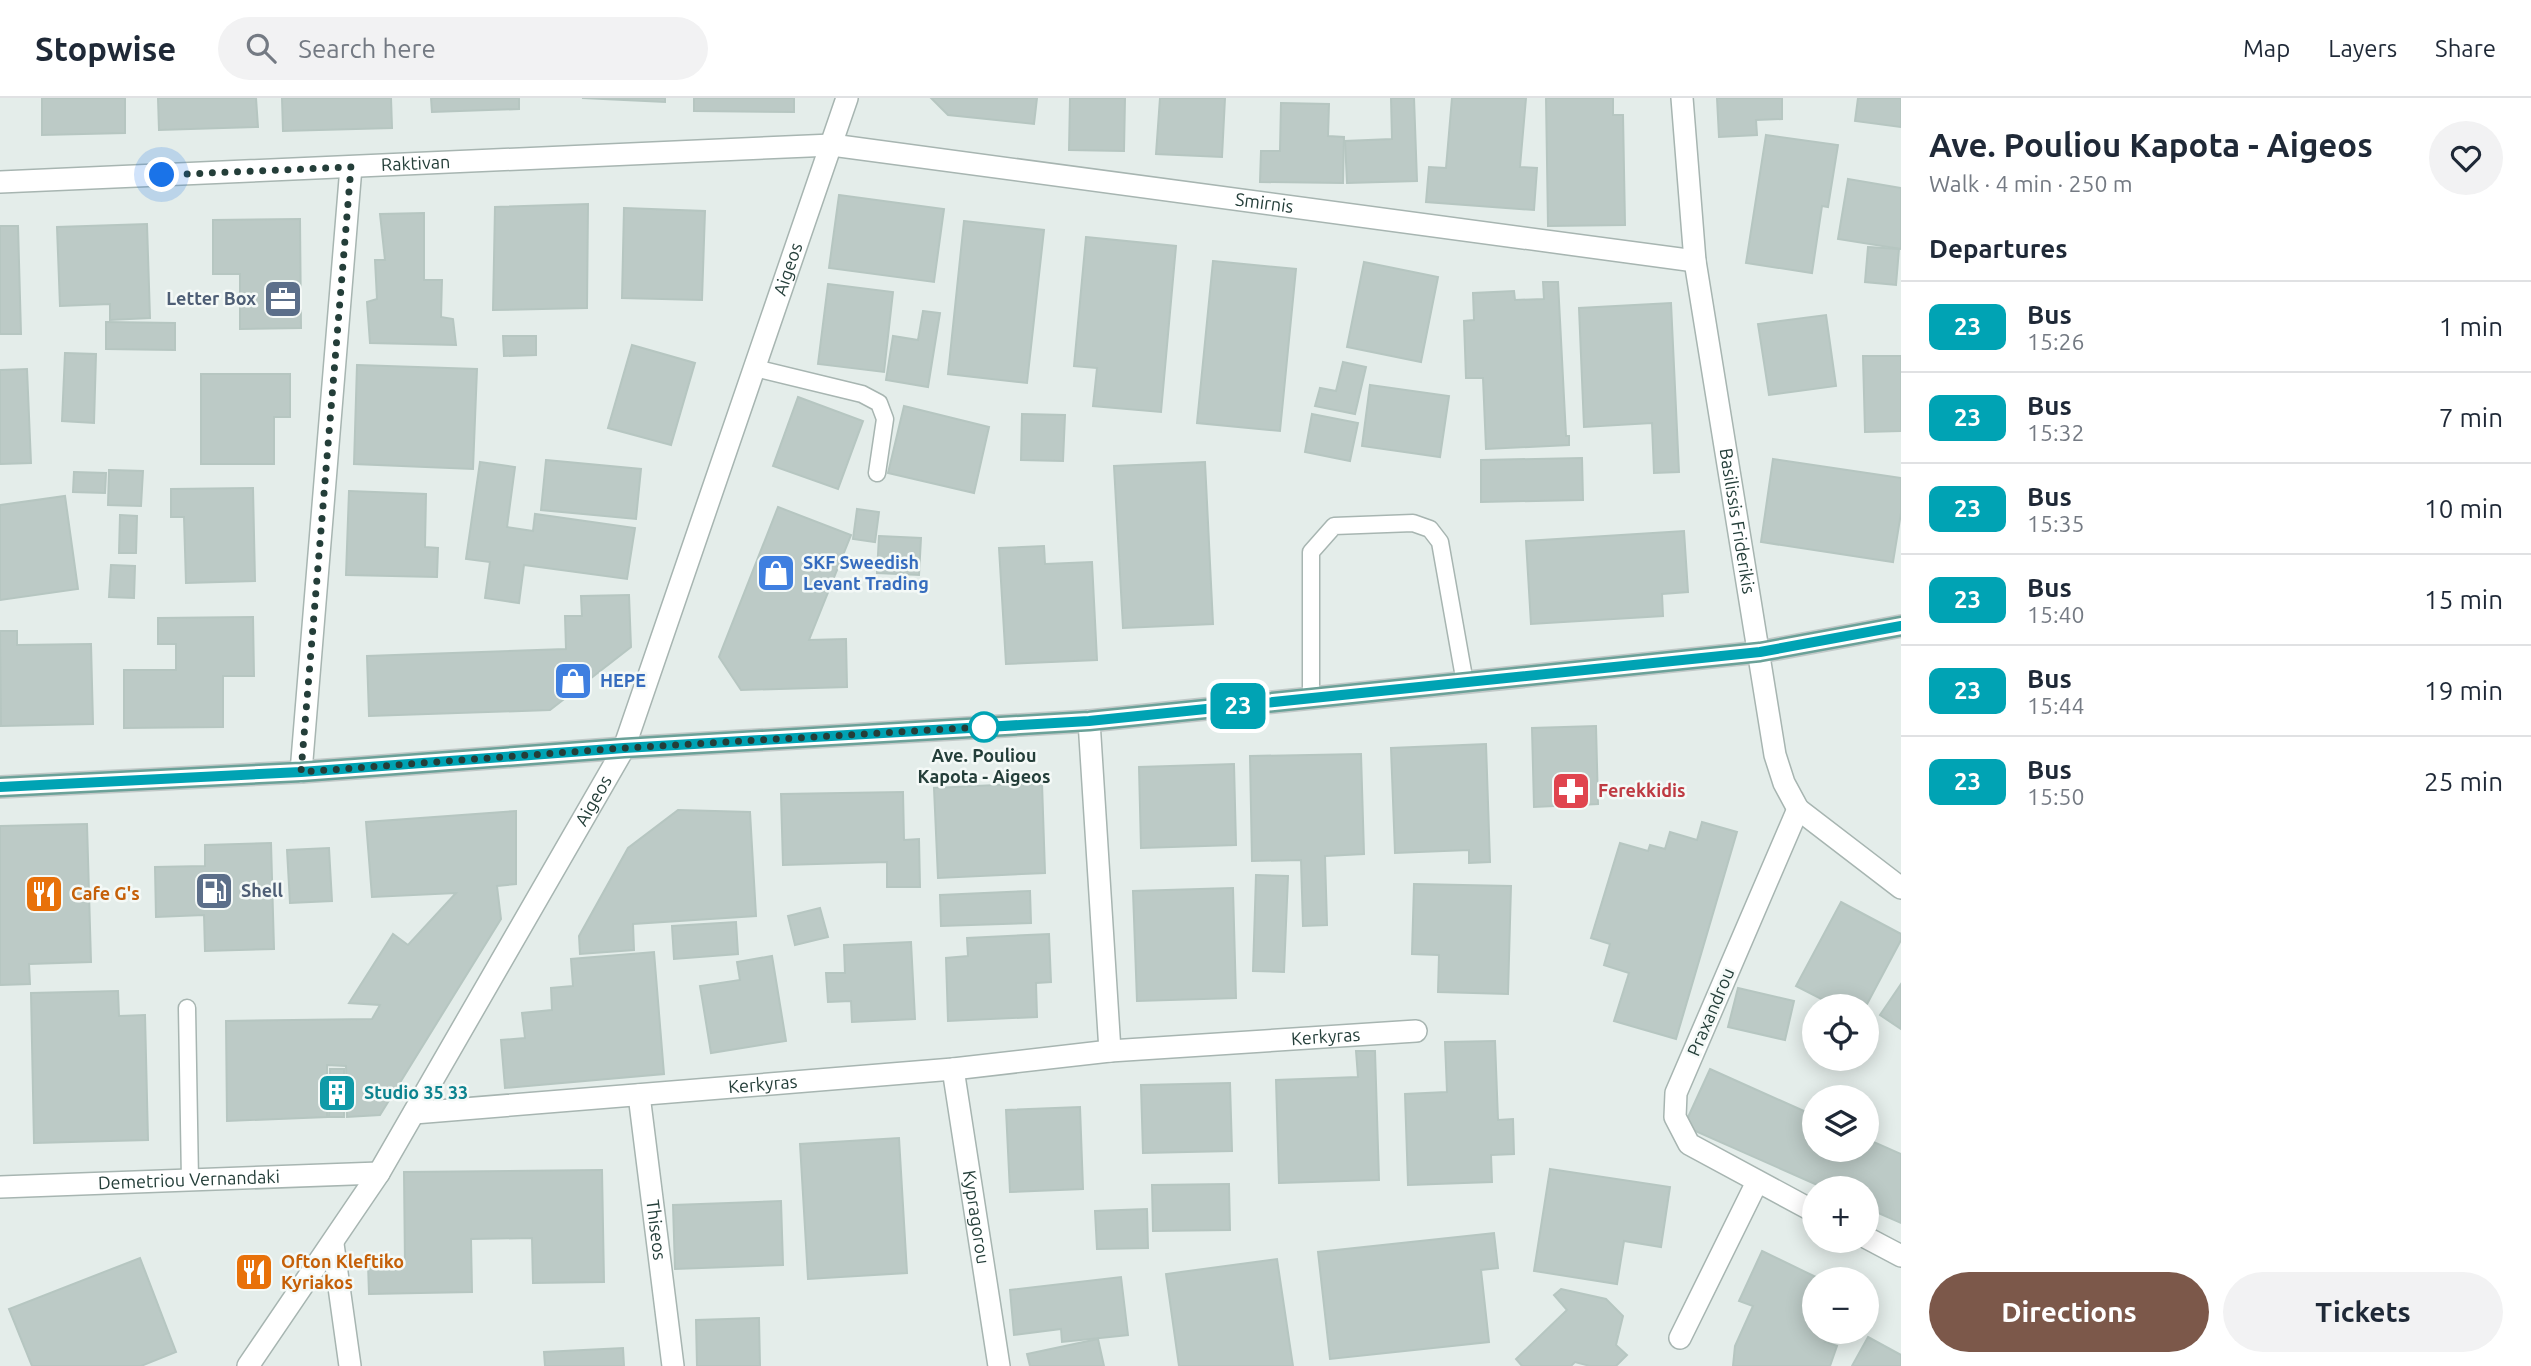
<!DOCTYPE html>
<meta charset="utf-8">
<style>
body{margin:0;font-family:Ubuntu,sans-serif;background:#f2f2f3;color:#1f2937;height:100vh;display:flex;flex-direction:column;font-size:26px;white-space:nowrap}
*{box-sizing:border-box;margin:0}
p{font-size:23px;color:#747a83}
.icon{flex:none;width:38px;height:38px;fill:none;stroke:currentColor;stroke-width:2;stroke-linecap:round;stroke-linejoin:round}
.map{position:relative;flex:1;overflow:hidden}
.panel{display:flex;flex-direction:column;background:#fff;width:630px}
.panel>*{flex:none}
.badge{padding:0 14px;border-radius:10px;font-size:24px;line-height:46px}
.fabs{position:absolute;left:1802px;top:896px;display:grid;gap:14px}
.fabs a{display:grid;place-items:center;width:77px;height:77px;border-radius:50%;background:#fff;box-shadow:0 4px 18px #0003;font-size:35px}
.you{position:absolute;width:35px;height:35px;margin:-18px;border:5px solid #fff;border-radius:50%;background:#1a73e8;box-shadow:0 0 0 10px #1a73e833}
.map>.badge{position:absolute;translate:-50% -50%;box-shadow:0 0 0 4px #fff}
h2{padding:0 28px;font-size:26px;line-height:63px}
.round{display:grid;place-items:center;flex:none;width:74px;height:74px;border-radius:37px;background:#f2f2f3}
.head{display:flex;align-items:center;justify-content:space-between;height:119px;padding:0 28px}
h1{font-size:33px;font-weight:700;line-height:52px}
.cta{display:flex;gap:14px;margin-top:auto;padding:14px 28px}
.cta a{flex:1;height:80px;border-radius:42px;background:#7c584a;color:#fff;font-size:28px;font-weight:700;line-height:80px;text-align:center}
.cta a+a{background:#f2f2f3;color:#1f2937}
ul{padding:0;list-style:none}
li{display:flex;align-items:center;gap:21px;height:91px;padding:0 28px;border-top:2px solid #e0e1e3}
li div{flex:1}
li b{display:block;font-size:26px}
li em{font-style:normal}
li .badge{min-width:77px;font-weight:700;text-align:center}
header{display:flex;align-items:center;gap:42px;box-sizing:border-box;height:98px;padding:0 35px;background:#fff;border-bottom:2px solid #e0e1e3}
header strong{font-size:33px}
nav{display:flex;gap:38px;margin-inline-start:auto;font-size:24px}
.search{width:490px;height:63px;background:#f2f2f3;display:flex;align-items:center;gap:18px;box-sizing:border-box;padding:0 24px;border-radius:38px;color:#747a83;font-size:26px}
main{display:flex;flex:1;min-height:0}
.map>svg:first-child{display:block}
.building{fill:#bccac6;stroke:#b6c6c1;stroke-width:2}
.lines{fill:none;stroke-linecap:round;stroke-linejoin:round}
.service-casing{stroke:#a7b5b1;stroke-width:19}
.minor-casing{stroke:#a7b5b1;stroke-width:24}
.tertiary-casing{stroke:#a7b5b1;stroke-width:24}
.primary-casing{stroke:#c2c9c8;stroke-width:24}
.service{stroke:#fff;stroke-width:16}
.minor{stroke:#fff;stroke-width:21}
.tertiary{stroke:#fff;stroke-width:21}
.primary{stroke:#6aa198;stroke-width:21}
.line-casing{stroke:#fff;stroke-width:16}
.line{stroke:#00a3b4;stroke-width:10}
.walk{stroke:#243e39;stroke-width:7;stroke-dasharray:0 12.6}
.stop-dot{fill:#fff;stroke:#00a3b4;stroke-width:3.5}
.labels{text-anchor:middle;stroke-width:5;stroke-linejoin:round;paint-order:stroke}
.street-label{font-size:18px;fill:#243e39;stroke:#f4f9f7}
.service-label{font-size:18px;font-weight:bold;fill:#4e5e75;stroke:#f4f9f7;text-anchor:end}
.shop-label{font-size:18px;font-weight:bold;fill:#366cbe;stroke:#f4f9f7;text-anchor:start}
.stop-label{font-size:18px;font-weight:bold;fill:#243e39;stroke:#f4f9f7}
.health-label{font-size:18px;font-weight:bold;fill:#be3a42;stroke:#f4f9f7;text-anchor:start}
.food-label{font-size:18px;font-weight:bold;fill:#c56008;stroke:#f4f9f7;text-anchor:start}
.culture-label{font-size:18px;font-weight:bold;fill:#0d838f;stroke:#f4f9f7;text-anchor:start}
</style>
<header>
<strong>Stopwise</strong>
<div class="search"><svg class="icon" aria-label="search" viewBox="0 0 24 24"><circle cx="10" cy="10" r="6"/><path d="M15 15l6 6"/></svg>Search here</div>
<nav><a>Map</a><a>Layers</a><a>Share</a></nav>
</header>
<main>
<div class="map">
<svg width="1901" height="1268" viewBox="0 0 1901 1268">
<rect width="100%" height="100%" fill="#e4edea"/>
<g class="building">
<polygon points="42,0 125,0 125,35 42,37"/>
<polygon points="158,0 256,0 258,29 159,32"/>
<polygon points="282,0 391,0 392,30 283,33"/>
<polygon points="431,0 519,0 519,11 432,14"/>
<polygon points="582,0 665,0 665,4"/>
<polygon points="694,0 794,0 794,14 694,13"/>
<polygon points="931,0 1037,0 1034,26 948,17"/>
<polygon points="1070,0 1125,0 1124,53 1069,52"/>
<polygon points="1160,0 1225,0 1222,59 1156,56"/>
<polygon points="1391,0 1414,0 1417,83 1347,85 1345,43 1392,41"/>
<polygon points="1452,0 1526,0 1520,69 1537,70 1534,112 1426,104 1429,69 1446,70"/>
<polygon points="1546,0 1613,0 1613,17 1623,17 1625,127 1548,128"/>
<polygon points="1717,0 1782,0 1782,21 1756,22 1757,37 1719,39"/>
<polygon points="1858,0 1901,0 1901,29 1855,23"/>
<polygon points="1281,5 1329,6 1328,38 1344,39 1343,85 1260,84 1261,53 1280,53"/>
<polygon points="1766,37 1838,47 1828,109 1822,108 1812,175 1746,165"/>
<polygon points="1848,81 1901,90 1901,151 1838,141"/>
<polygon points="839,97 944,111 934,184 829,170"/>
<polygon points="588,106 587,210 493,212 495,109"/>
<polygon points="624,110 705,113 702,202 622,200"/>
<polygon points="424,115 424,182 442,182 441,219 453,221 456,247 370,245 367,204 377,201 375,162 385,162 380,116"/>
<polygon points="300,121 301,230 240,231 240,176 213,176 213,122"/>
<polygon points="964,123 1044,132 1027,285 948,276"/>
<polygon points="147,126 150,220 110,222 110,206 60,208 57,129"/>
<polygon points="0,128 18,128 21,236 0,236"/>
<polygon points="1086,139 1176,148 1161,314 1093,308 1097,270 1074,268"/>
<polygon points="1868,149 1899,151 1896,187 1865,184"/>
<polygon points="1213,163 1296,171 1280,333 1197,325"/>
<polygon points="1364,164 1438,179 1421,264 1347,249"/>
<polygon points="1543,184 1558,184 1566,338 1569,338 1569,347 1486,351 1483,280 1466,280 1464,223 1474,222 1473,195 1514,193 1515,202 1544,201"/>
<polygon points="828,186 893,194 884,274 818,266"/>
<polygon points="1671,205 1679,374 1654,375 1652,325 1584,329 1579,210"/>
<polygon points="923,213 940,215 928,289 886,282 893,238 918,242"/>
<polygon points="1826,217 1836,288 1769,297 1758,226"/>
<polygon points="106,224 175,225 175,252 106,251"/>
<polygon points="503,238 536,238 536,257 504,258"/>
<polygon points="632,247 695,265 671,347 608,330"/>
<polygon points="65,255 96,256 94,325 62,323"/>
<polygon points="1863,258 1901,258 1901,333 1865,334"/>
<polygon points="1343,264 1366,269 1355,316 1315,308 1320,290 1336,293"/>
<polygon points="357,267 477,271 473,371 354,366"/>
<polygon points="27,271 31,365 0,366 0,272"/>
<polygon points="201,276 290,276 290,319 274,319 274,366 201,366"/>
<polygon points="1370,287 1449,298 1440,359 1362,348"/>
<polygon points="798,299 863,323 838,391 773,368"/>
<polygon points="904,308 989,329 974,395 888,375"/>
<polygon points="1022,316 1065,317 1063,363 1021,362"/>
<polygon points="1312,316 1358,325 1350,363 1305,354"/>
<polygon points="1582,360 1583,402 1481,404 1481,362"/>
<polygon points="1773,361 1901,380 1901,415 1893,464 1761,444"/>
<polygon points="546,362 641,371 636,421 541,412"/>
<polygon points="480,364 515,369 507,429 533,433 535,416 635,430 627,481 524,467 519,505 485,500 490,464 466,461"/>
<polygon points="1205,364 1213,526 1123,530 1114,368"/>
<polygon points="109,372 143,373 141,408 108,407"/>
<polygon points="74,374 106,375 105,395 73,394"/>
<polygon points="253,390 255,483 186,485 184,419 171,419 171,391"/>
<polygon points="349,393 426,396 425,449 438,450 437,479 346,477"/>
<polygon points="65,398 78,491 0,502 0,407"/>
<polygon points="778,409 851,437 809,542 846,541 847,589 741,592 719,559"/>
<polygon points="857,411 879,414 875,444 853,441"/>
<polygon points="120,417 137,418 136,455 119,455"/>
<polygon points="1684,433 1688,494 1662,496 1663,518 1531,526 1526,443"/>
<polygon points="879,438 921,440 919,477 877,475"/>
<polygon points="1044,448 1045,466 1092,464 1097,562 1006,566 999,450"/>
<polygon points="111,467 135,468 134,500 109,499"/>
<polygon points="629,497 631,549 550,612 369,618 367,558 566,551 565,518 582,518 581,498"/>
<polygon points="253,519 254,578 223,578 223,629 124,630 124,572 176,572 176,546 158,546 158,520"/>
<polygon points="0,533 17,533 17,547 91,546 93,626 1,628"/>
<polygon points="1596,628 1598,706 1534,709 1532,630"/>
<polygon points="1486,646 1490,764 1469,765 1469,752 1395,755 1391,650"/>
<polygon points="1361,656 1364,756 1325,758 1327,827 1303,828 1301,762 1252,763 1250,658"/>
<polygon points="1234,666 1236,747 1141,750 1139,669"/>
<polygon points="1042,685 1045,775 938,780 934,690"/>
<polygon points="903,694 904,742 919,741 920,789 887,789 887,764 783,767 781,696"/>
<polygon points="678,712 750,714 756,818 633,826 634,852 580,856 579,838 628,750"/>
<polygon points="516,713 516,786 497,788 501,821 380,1017 347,1019 346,968 327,967 327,1019 227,1023 226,923 372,921 380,907 349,905 393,836 408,847 456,795 372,799 366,724"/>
<polygon points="1702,724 1737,734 1676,941 1614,923 1629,875 1604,867 1610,846 1591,840 1620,745 1648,753 1650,747 1665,751 1670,734 1697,742"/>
<polygon points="87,726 91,864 29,866 30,886 0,887 0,728"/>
<polygon points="271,745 274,851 205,853 204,817 156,819 155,769 205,768 205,747"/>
<polygon points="329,750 332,803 290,805 287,752"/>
<polygon points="1256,777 1288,778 1284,874 1253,873"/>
<polygon points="1414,786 1511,788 1508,896 1438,894 1439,857 1412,856"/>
<polygon points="1233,790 1236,900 1137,903 1133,793"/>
<polygon points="1030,793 1031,825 941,828 940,797"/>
<polygon points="1841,804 1901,836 1901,842 1866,908 1835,908 1796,888"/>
<polygon points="820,810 828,839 795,847 788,818"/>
<polygon points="736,824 738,856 674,861 672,828"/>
<polygon points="1049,836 1051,884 1036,885 1037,919 948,923 946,860 968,858 967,840"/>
<polygon points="911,844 915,921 852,924 851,903 828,904 826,875 845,875 844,847"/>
<polygon points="654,854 664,976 505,990 501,942 525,940 522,915 552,912 551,890 573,888 571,861"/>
<polygon points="772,858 786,943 711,955 700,888 740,882 737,864"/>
<polygon points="1901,886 1901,931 1880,917"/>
<polygon points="1738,890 1794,903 1785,942 1728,929"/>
<polygon points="118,893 119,918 145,917 148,1042 34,1045 31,895"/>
<polygon points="1495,943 1498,1022 1513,1021 1514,1056 1491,1057 1492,1084 1408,1087 1405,996 1447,994 1445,944"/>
<polygon points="1356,953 1375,953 1379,1082 1279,1085 1276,982 1358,979"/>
<polygon points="330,971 344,971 344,1019 329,1019"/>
<polygon points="1710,971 1815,1018 1815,1052 1867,1052 1867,1041 1901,1056 1901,1125 1867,1110 1867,1090 1824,1090 1684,1028"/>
<polygon points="1230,985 1232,1053 1143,1055 1141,987"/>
<polygon points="1080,1009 1083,1091 1010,1094 1006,1012"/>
<polygon points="899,1040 907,1175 808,1181 800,1046"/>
<polygon points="1550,1071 1670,1089 1661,1149 1624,1143 1617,1186 1534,1173"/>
<polygon points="602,1072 604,1184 533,1185 532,1140 471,1141 472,1194 369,1196 368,1166 405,1166 404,1074"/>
<polygon points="1229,1086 1230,1132 1153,1133 1152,1087"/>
<polygon points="781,1103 783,1167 675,1171 673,1107"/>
<polygon points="1147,1111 1148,1150 1097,1151 1095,1113"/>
<polygon points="1494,1135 1498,1170 1481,1172 1489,1244 1330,1261 1318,1154"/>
<polygon points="1762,1153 1820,1181 1815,1181 1815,1234 1830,1234 1825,1244 1837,1248 1830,1268 1733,1268 1735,1248 1753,1208 1739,1203"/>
<polygon points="140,1160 176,1254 141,1268 32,1268 9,1211"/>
<polygon points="1277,1161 1293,1268 1179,1268 1166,1176"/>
<polygon points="1121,1179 1128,1237 1062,1244 1061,1231 1014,1237 1010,1192"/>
<polygon points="1561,1191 1606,1201 1623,1218 1616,1247 1627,1257 1616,1268 1590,1268 1575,1264 1571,1268 1522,1268 1516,1261 1567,1212 1554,1197"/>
<polygon points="759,1220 760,1268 697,1268 696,1222"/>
<polygon points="1868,1239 1901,1257 1901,1268 1852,1268"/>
<polygon points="1098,1241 1104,1268 1030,1268 1027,1256"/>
<polygon points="623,1250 624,1268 545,1268 544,1254"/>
</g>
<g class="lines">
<defs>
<g id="service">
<polyline points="755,270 862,296 879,305 885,321 877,375"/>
<polyline points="1311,600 1311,454 1334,428 1413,425 1430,431 1440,444 1465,585"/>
<polyline points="187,910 190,1082"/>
</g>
<g id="minor">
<path id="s1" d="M1682,0L1695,163L1775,657L1784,685L1798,711L1901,790"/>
<path id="s2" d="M0,84L832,47L1695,163"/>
<polyline points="1089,623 1110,953"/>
<polyline points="301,674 351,69"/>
<polyline points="1798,711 1676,995 1675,1019 1689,1046 1815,1114"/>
<path id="s3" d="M953,971L999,1268"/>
<path id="s4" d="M639,997L673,1268"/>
<path id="s5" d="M414,1015L953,971L1110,953L1416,933"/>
<path id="s6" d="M0,1089L379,1075"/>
<polyline points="1867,1140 1901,1158"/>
<polyline points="333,1146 350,1268"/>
<polyline points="1680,1240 1757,1084"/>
</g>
<g id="tertiary">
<path id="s7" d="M248,1268L379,1075L624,650L847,0"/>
</g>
<polyline id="primary" points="0,689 301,674 624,650 1089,623 1760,554 1901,528"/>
</defs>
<use href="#service" class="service-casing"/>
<use href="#minor" class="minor-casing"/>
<use href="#tertiary" class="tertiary-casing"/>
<use href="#primary" class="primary-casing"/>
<use href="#service" class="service"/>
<use href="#minor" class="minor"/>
<use href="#tertiary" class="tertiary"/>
<use href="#primary" class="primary"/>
</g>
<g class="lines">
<defs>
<polyline id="line" points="0,689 301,674 624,650 1089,623 1760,554 1901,528"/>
</defs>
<use href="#line" class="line-casing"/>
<use href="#line" class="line"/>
<polyline class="walk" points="162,77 351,69 301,674 624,650 984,629"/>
</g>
<defs>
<symbol id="office-square" viewBox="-11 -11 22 22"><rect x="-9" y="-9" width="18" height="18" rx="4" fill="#5c6f8a" stroke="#f4f9f7"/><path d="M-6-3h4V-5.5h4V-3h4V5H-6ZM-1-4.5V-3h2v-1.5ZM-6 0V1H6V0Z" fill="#fff"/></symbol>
<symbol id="shop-square" viewBox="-11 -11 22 22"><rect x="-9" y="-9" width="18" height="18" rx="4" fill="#3f7fe0" stroke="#f4f9f7"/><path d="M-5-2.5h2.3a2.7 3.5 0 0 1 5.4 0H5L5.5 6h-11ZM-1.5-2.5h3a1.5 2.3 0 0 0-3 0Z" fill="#fff"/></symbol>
<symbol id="pharmacy-square" viewBox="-11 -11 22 22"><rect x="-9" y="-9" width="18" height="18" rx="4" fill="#e0444e" stroke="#f4f9f7"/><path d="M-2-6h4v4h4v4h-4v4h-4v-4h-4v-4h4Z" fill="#fff"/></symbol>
<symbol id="fuel-square" viewBox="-11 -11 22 22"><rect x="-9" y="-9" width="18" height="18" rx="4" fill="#5c6f8a" stroke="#f4f9f7"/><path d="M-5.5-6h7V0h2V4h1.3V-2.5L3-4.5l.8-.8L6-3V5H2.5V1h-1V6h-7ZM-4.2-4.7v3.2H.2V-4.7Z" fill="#fff"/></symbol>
<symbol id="restaurant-square" viewBox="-11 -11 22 22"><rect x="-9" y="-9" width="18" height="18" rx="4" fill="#e8710a" stroke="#f4f9f7"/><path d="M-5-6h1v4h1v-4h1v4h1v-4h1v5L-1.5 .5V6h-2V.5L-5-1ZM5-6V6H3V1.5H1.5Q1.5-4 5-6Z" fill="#fff"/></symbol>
<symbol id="building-square" viewBox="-11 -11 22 22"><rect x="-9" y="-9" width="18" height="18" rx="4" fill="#0f9aa8" stroke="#f4f9f7"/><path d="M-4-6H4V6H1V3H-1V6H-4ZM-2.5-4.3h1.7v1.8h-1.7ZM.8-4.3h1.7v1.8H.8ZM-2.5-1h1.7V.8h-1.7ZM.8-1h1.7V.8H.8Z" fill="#fff"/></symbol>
</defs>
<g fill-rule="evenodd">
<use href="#office-square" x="261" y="179" width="44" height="44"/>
<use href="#shop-square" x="754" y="453" width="44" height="44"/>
<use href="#shop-square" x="551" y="561" width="44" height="44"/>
<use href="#pharmacy-square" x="1549" y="671" width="44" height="44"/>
<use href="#fuel-square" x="192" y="771" width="44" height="44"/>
<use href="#restaurant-square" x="22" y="774" width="44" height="44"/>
<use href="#building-square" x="315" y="973" width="44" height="44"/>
<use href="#restaurant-square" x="232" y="1152" width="44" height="44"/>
</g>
<circle class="stop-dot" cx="984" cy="629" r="14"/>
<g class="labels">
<g class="street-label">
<text dy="6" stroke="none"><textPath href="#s2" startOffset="416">Raktivan</textPath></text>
<text dy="6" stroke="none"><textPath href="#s2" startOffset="1269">Smirnis</textPath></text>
<text dy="6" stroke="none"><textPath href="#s7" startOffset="1230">Aigeos</textPath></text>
<text dy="6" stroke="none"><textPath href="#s1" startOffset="427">Basilissis Friderikis</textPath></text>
<text dy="6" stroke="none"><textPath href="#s7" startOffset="663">Aigeos</textPath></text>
<text transform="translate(1711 914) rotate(-67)" y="6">Praxandrou</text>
<text dy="6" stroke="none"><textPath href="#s5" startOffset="915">Kerkyras</textPath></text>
<text dy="6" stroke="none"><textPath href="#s5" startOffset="350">Kerkyras</textPath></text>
<text dy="6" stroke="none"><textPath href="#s6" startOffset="189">Demetriou Vernandaki</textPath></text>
<text dy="6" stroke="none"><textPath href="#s3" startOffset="150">Kypragorou</textPath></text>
<text dy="6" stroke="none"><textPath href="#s4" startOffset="136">Thiseos</textPath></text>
</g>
<g class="service-label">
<text x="256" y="207">Letter Box</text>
<text x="241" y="799" text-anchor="start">Shell</text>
</g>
<g class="shop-label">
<text x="803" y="471">SKF Sweedish<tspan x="803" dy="21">Levant Trading</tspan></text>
<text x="600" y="589">HEPE</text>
</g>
<g class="stop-label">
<text x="984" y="664">Ave. Pouliou<tspan x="984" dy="21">Kapota - Aigeos</tspan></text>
</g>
<g class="health-label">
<text x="1598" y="699">Ferekkidis</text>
</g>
<g class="food-label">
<text x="71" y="802">Cafe G's</text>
<text x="281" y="1170">Ofton Kleftiko<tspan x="281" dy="21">Kyriakos</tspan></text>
</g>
<g class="culture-label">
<text x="364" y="1001">Studio 35 33</text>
</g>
</g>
</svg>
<div class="fabs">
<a><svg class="icon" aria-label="locate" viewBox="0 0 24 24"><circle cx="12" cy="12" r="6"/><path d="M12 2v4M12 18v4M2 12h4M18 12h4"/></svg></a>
<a><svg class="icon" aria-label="layers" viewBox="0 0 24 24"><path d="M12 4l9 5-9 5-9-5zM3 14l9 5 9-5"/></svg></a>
<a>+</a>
<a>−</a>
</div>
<div class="you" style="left:162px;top:77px"></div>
<b class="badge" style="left:1238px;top:608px;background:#00a3b4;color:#fff">23</b>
</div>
<section class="panel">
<div class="head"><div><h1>Ave. Pouliou Kapota - Aigeos</h1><p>Walk · 4 min · 250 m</p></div><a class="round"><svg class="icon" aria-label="heart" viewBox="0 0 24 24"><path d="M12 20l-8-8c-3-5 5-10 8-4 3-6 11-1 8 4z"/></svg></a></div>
<h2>Departures</h2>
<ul>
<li><span class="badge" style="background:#00a3b4;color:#fff">23</span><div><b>Bus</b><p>15:26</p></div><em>1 min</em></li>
<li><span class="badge" style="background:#00a3b4;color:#fff">23</span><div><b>Bus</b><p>15:32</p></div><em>7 min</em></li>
<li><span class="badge" style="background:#00a3b4;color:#fff">23</span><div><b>Bus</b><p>15:35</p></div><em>10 min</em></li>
<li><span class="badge" style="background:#00a3b4;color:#fff">23</span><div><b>Bus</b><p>15:40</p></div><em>15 min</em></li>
<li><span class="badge" style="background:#00a3b4;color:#fff">23</span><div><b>Bus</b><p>15:44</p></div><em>19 min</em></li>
<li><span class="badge" style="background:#00a3b4;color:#fff">23</span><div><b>Bus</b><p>15:50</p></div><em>25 min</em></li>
</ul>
<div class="cta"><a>Directions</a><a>Tickets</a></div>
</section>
</main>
